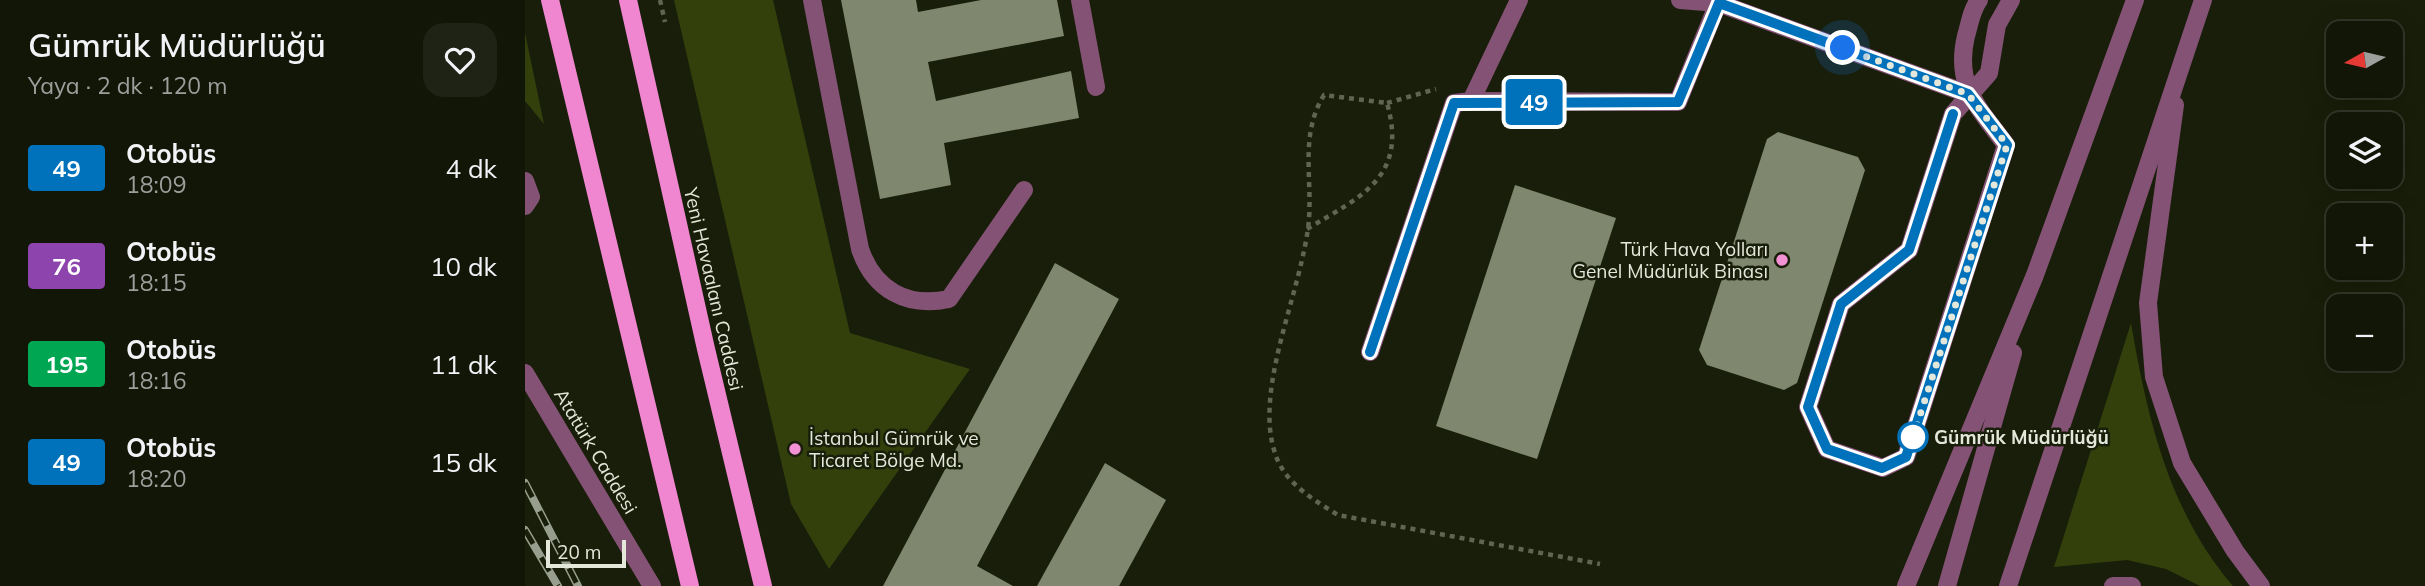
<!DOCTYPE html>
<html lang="tr">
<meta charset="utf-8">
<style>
body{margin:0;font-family:Mulish,sans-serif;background:#1f2315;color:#f1f3f6;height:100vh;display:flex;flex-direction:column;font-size:26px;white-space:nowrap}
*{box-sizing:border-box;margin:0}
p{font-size:23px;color:#9c9f9b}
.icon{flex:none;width:38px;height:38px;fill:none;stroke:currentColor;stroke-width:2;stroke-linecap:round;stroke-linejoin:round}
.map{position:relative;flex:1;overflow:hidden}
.drawer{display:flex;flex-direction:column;background:#121607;width:525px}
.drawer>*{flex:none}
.badge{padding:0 14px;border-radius:5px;font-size:24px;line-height:46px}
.needle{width:46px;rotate:262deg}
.fabs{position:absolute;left:1801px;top:21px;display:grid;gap:14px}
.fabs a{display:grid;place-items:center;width:77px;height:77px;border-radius:14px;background:#121607;box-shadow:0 7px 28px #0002,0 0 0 2px #313528;font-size:35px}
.scale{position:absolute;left:21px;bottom:18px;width:80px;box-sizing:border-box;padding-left:7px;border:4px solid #e3e8da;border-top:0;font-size:19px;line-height:24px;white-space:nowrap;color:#e3e8da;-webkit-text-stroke:5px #181e09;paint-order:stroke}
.you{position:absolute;width:35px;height:35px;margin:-18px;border:5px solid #fff;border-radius:50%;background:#1a73e8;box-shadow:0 0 0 10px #1a73e833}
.map>.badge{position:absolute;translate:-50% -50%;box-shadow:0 0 0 4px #fff}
.round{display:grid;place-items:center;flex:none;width:74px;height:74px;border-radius:21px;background:#1f2315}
.summary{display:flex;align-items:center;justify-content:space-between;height:119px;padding:0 28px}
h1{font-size:33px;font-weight:600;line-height:52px}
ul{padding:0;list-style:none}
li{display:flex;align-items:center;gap:21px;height:98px;padding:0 28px}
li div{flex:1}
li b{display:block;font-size:26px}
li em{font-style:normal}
li .badge{min-width:77px;font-weight:700;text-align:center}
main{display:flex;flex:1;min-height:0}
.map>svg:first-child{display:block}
.green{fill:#33400c}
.building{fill:#7f876e}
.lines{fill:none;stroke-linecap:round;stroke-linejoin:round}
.path{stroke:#606553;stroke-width:4.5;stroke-dasharray:5 5;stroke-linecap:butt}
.minor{stroke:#845274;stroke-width:18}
.major{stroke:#f086d0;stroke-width:18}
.rail-casing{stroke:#989e8d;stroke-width:8}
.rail{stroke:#181e09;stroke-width:5;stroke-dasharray:16;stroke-linecap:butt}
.line-casing{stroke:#fff;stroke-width:16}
.line{stroke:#0072bc;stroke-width:10}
.walk{stroke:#e3e8da;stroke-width:7;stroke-dasharray:0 12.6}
.poi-dot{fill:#f391d5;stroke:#181e09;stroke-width:2.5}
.stop-dot{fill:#fff;stroke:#0072bc;stroke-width:3.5}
.labels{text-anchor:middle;stroke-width:5;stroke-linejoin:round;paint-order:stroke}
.poi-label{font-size:19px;fill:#e3e8da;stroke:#181e09;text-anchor:end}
.street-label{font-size:19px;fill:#e3e8da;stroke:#181e09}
.stop-label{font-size:19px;font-weight:bold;fill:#e3e8da;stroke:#181e09;text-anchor:start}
</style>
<main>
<section class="drawer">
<div class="summary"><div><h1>Gümrük Müdürlüğü</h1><p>Yaya · 2 dk · 120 m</p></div><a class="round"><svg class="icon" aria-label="heart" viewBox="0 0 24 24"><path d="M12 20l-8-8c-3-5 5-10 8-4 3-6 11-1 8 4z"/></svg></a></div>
<ul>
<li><span class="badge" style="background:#0072bc;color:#fff">49</span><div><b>Otobüs</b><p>18:09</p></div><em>4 dk</em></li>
<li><span class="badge" style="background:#8e44ad;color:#fff">76</span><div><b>Otobüs</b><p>18:15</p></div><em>10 dk</em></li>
<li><span class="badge" style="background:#00a651;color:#fff">195</span><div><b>Otobüs</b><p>18:16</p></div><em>11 dk</em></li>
<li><span class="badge" style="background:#0072bc;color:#fff">49</span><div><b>Otobüs</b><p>18:20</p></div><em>15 dk</em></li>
</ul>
</section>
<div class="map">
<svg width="1900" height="586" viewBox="0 0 1900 586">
<rect width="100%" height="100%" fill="#181e09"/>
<g class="green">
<polygon points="149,0 248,0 325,333 445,369 304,569 266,504"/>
<polygon points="0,33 19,124 0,101"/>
<path d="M1606,323C1622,417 1644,512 1708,586H1675L1641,569L1602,560L1529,567Z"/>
</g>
<g class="building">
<polygon points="316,0 391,0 393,12 456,0 532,0 539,36 403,62 411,101 546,71 554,118 419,143 426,185 355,199"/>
<polygon points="1253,132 1333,157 1340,170 1272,383 1259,390 1182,365 1174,350 1242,139"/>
<polygon points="990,185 1091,218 1012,459 911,426"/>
<polygon points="530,263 594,299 452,566 488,586 358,586"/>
<polygon points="580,463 641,500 594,586 512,586"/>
</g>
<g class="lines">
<g class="path">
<polyline points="135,0 140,22"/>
<polyline points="862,103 911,89"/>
<path d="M782,229C837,196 883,177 862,103L799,95C775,134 787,175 784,219C778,289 728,388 750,453C759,483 789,500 813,515L1075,564"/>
</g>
<g class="minor">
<path d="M287,0L335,249C349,290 382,308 424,299L499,190"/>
<polyline points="555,0 571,87"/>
<polyline points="1155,0 1193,3 1443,94"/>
<path d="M1454,0C1446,11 1445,23 1441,36C1429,86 1454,108 1481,145L1381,457L1358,468L1302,449L1283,407L1316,304L1384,250L1428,114L1464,73L1472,25L1486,0"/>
<polyline points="946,101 1153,102 1193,3"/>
<polyline points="1650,105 1623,303 1629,377 1657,463 1710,551 1736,586"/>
<polyline points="0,181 6,197 0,206"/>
<polyline points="845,352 929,103 946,101 994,0"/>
<polyline points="0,373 127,586"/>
<polyline points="1381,586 1510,275 1610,0"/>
<polyline points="1422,586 1488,353"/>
<polyline points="1483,586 1678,0"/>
<polyline points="1588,586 1607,586"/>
</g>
<g class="major">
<polyline points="25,0 165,586"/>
<polyline points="103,0 181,349 238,586"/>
</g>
<defs>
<g id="rail">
<polyline points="0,483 53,586"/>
<polyline points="0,530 33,586"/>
</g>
</defs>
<use href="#rail" class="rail-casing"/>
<use href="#rail" class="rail"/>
</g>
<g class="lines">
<defs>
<polyline id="line" points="845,352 929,103 1153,102 1194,3 1443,94 1482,145 1381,457 1357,468 1302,449 1283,407 1316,304 1384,250 1428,114"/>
</defs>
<use href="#line" class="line-casing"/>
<use href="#line" class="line"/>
<polyline class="walk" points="1318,48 1443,94 1482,145 1388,437"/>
</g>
<g class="poi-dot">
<circle cx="1257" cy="260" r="7"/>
<circle cx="270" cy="449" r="7"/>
</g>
<circle class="stop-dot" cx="1388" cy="437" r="14"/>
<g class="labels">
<g class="poi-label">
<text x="1243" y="256">Türk Hava Yolları<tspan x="1243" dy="22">Genel Müdürlük Binası</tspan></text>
<text x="284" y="445" text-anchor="start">İstanbul Gümrük ve<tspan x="284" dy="22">Ticaret Bölge Md.</tspan></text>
</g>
<g class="street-label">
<text transform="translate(189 289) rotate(77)" y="7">Yeni Havaalanı Caddesi</text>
<text transform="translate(71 451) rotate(59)" y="7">Atatürk Caddesi</text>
</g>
<g class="stop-label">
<text x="1409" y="444">Gümrük Müdürlüğü</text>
</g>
</g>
</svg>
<div class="fabs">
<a><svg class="needle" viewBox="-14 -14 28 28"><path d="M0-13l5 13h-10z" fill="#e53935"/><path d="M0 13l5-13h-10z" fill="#9c9f9b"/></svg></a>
<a><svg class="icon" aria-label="layers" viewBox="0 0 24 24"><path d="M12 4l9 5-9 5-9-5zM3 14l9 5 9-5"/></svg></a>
<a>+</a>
<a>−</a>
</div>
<div class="scale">20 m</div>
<div class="you" style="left:1318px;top:48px"></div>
<b class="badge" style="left:1009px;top:102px;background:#0072bc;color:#fff">49</b>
</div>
</main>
